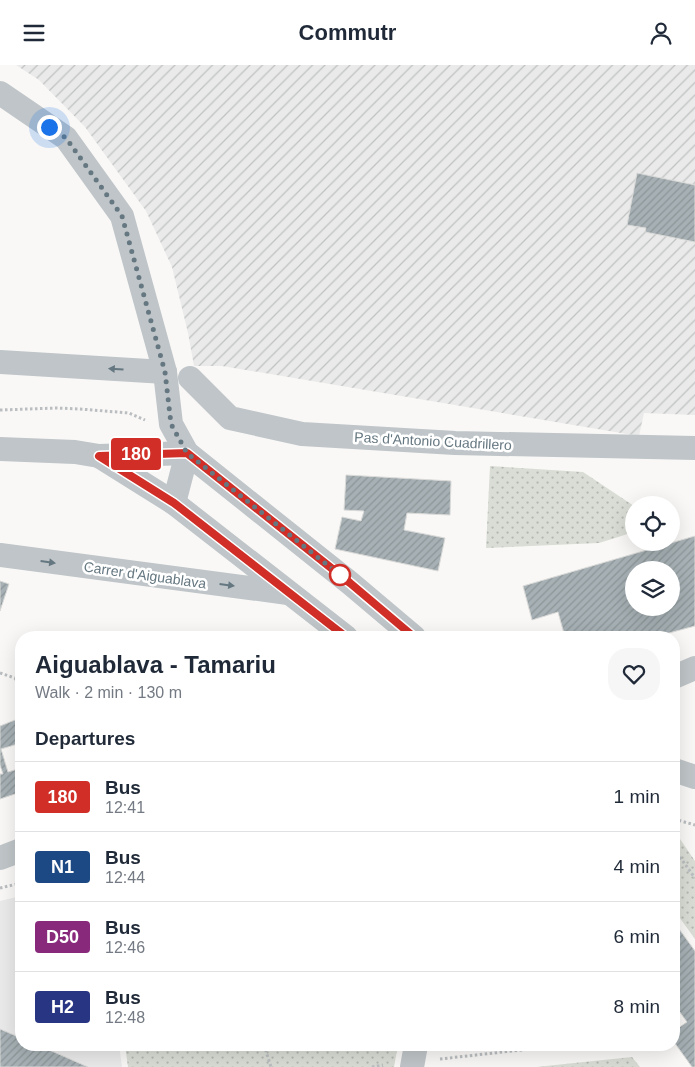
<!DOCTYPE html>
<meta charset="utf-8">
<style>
body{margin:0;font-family:Helvetica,sans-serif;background:#f6f6f7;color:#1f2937;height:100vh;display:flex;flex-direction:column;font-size:19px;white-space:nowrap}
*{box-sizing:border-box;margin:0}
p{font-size:16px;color:#747a83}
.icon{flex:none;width:28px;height:28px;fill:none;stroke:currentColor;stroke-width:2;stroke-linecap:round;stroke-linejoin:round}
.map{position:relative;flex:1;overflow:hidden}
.side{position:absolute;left:15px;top:566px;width:665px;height:420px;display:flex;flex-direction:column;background:#fff;border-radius:20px;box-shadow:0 5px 20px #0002}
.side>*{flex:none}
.badge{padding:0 10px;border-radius:4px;font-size:18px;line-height:32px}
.fabs{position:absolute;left:625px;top:431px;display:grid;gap:10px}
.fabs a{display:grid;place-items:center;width:55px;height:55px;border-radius:50%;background:#fff;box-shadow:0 5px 20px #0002;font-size:25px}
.you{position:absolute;width:25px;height:25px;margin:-12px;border:4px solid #fff;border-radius:50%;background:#1a73e8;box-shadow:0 0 0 8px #1a73e833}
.map>.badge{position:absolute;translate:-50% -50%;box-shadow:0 0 0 2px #fff}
h2{padding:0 20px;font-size:19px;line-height:45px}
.round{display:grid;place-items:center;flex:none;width:52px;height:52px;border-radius:20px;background:#f6f6f7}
.overview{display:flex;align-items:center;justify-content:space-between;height:85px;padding:0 20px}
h1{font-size:24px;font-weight:800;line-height:38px}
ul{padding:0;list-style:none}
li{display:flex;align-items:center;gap:15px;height:70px;padding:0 20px;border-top:1px solid #e0e1e3}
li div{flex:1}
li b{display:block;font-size:19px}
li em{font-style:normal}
li .badge{min-width:55px;font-weight:700;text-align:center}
header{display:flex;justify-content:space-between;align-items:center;height:65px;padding:0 20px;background:#fff;font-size:22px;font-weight:800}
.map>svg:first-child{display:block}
.built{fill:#e9eae9}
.industrial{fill:url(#industrial-furrows)}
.park{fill:url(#park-dots)}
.building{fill:url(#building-hatch);stroke:#dadad8;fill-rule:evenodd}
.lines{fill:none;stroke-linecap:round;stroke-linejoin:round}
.path{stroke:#babec0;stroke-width:3;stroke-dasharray:2.5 2.5;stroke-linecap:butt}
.street{stroke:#bfc5c8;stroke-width:24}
.oneway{fill:#657780}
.line-casing{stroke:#fff;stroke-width:11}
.line{stroke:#d02e26;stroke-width:8}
.walk{stroke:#657780;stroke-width:5;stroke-dasharray:0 9}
.stop-dot{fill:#fff;stroke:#d02e26;stroke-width:2.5}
.labels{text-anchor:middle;stroke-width:5;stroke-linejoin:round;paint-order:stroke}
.street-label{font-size:14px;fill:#657780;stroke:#fff}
</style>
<header><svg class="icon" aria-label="menu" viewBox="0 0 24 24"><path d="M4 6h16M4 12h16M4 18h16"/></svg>Commutr<svg class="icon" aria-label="person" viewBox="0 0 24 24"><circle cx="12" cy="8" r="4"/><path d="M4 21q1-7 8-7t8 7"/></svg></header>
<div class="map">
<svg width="695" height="1002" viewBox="0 0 695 1002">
<defs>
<pattern id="industrial-furrows" width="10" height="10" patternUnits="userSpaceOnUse" patternTransform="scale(1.25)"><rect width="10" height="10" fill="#e9eae9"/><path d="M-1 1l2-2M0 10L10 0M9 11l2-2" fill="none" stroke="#c0c2c2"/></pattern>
<pattern id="park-dots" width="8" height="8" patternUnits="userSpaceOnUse" patternTransform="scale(1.25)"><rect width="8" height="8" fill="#d9ddd5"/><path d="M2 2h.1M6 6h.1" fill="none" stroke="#b4b8b2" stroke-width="1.8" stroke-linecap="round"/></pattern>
<pattern id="building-hatch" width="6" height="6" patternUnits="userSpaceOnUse" patternTransform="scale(1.25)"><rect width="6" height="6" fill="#a7b1b5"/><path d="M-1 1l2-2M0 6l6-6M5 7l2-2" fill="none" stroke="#8c9598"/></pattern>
</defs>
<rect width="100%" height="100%" fill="#f9f8f6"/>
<polygon class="built" points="21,831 21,980 119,980 122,1002 0,1002 0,836"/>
<polygon class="industrial" points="16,0 695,0 695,350 644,348 639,371 222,301 194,301 188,268 172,202 146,146 85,62 39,15"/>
<g class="park">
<polygon points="490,401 583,407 634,441 634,467 599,478 486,483"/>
<polygon points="674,773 680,774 695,796 695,874 674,845"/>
<polygon points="125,980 398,980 394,1002 128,1002"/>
<polygon points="632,992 640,1002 536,1002"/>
</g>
<g class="building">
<polygon points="637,108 695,120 695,177 645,167 646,163 627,160"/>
<polygon points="346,410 451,416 450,450 407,448 404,465 445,473 438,506 335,484 342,452 361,456 364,446 344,445"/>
<path d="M695,471V561L654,572H565L558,547L532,555L523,521ZM634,505H671V542H634Z"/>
<polygon points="0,516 9,519 0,546"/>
<polygon points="15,655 15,656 21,655 21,678 1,684 8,707 21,703 21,727 0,734 0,709 3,709 0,700 0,661"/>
<polygon points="674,857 695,886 695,1002 692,1002 674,977 674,966 687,957 674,939"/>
<polygon points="0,964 21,973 21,980 38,980 88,1002 0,1002"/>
</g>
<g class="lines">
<g class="path">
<polyline points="0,345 57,343 80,344 129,348 145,355"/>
<polyline points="0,608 21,615"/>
<polyline points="15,613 21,623"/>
<polyline points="674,754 695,760"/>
<polyline points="674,784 695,813"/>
<polyline points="0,823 21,818"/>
<polyline points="264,980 271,1002"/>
<polyline points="621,980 663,982"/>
<polyline points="440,994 566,980"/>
<polyline points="372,1002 383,1000"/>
</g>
<g class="street">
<polyline points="0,28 66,73 122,151 165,307 171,359 187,388 174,438"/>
<polyline points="0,297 165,307"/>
<polyline points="190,313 230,353 302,369 455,378 695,383"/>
<polyline points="0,384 75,387 99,391 187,388 350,518 414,572"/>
<polyline points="99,391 174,438 346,572"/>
<polyline points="0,490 288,528"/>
<polyline points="674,612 695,603"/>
<polyline points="674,705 695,712"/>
<polyline points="0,793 21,785"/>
<polyline points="412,1002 416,980"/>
</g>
</g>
<defs><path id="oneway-solid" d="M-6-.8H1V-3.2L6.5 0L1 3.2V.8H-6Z" transform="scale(1.25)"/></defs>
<g class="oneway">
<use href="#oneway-solid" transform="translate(116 304) rotate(-176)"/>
<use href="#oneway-solid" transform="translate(48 497) rotate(8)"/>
<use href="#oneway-solid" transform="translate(227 520) rotate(7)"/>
</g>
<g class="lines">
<defs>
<polyline id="line" points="346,572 174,438 99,391 187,388 350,518 414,572"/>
</defs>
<use href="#line" class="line-casing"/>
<use href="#line" class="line"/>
<polyline class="walk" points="49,62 66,73 122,151 165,307 171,359 187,388 340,510"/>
</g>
<circle class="stop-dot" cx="340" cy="510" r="10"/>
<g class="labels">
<g class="street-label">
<text transform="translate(433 376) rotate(3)" y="5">Pas d'Antonio Cuadrillero</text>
<text transform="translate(145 510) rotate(8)" y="5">Carrer d'Aiguablava</text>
</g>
</g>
</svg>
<div class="fabs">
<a><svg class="icon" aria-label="locate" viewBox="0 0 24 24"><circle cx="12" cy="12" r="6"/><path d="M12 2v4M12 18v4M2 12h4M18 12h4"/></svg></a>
<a><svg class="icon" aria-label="layers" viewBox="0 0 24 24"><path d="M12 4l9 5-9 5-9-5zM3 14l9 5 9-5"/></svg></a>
</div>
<div class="you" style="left:49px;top:62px"></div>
<b class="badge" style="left:136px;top:389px;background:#d02e26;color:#fff">180</b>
<section class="side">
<div class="overview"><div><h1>Aiguablava - Tamariu</h1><p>Walk · 2 min · 130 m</p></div><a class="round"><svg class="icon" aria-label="heart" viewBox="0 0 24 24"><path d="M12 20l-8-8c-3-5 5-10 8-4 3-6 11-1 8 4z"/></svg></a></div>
<h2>Departures</h2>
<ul>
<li><span class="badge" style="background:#d02e26;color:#fff">180</span><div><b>Bus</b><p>12:41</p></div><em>1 min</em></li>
<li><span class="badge" style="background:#1c4883;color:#fff">N1</span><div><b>Bus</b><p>12:44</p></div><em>4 min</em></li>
<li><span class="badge" style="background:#88297c;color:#fff">D50</span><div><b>Bus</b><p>12:46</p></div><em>6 min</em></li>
<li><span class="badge" style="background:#283583;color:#fff">H2</span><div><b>Bus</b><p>12:48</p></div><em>8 min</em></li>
</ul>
</section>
</div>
